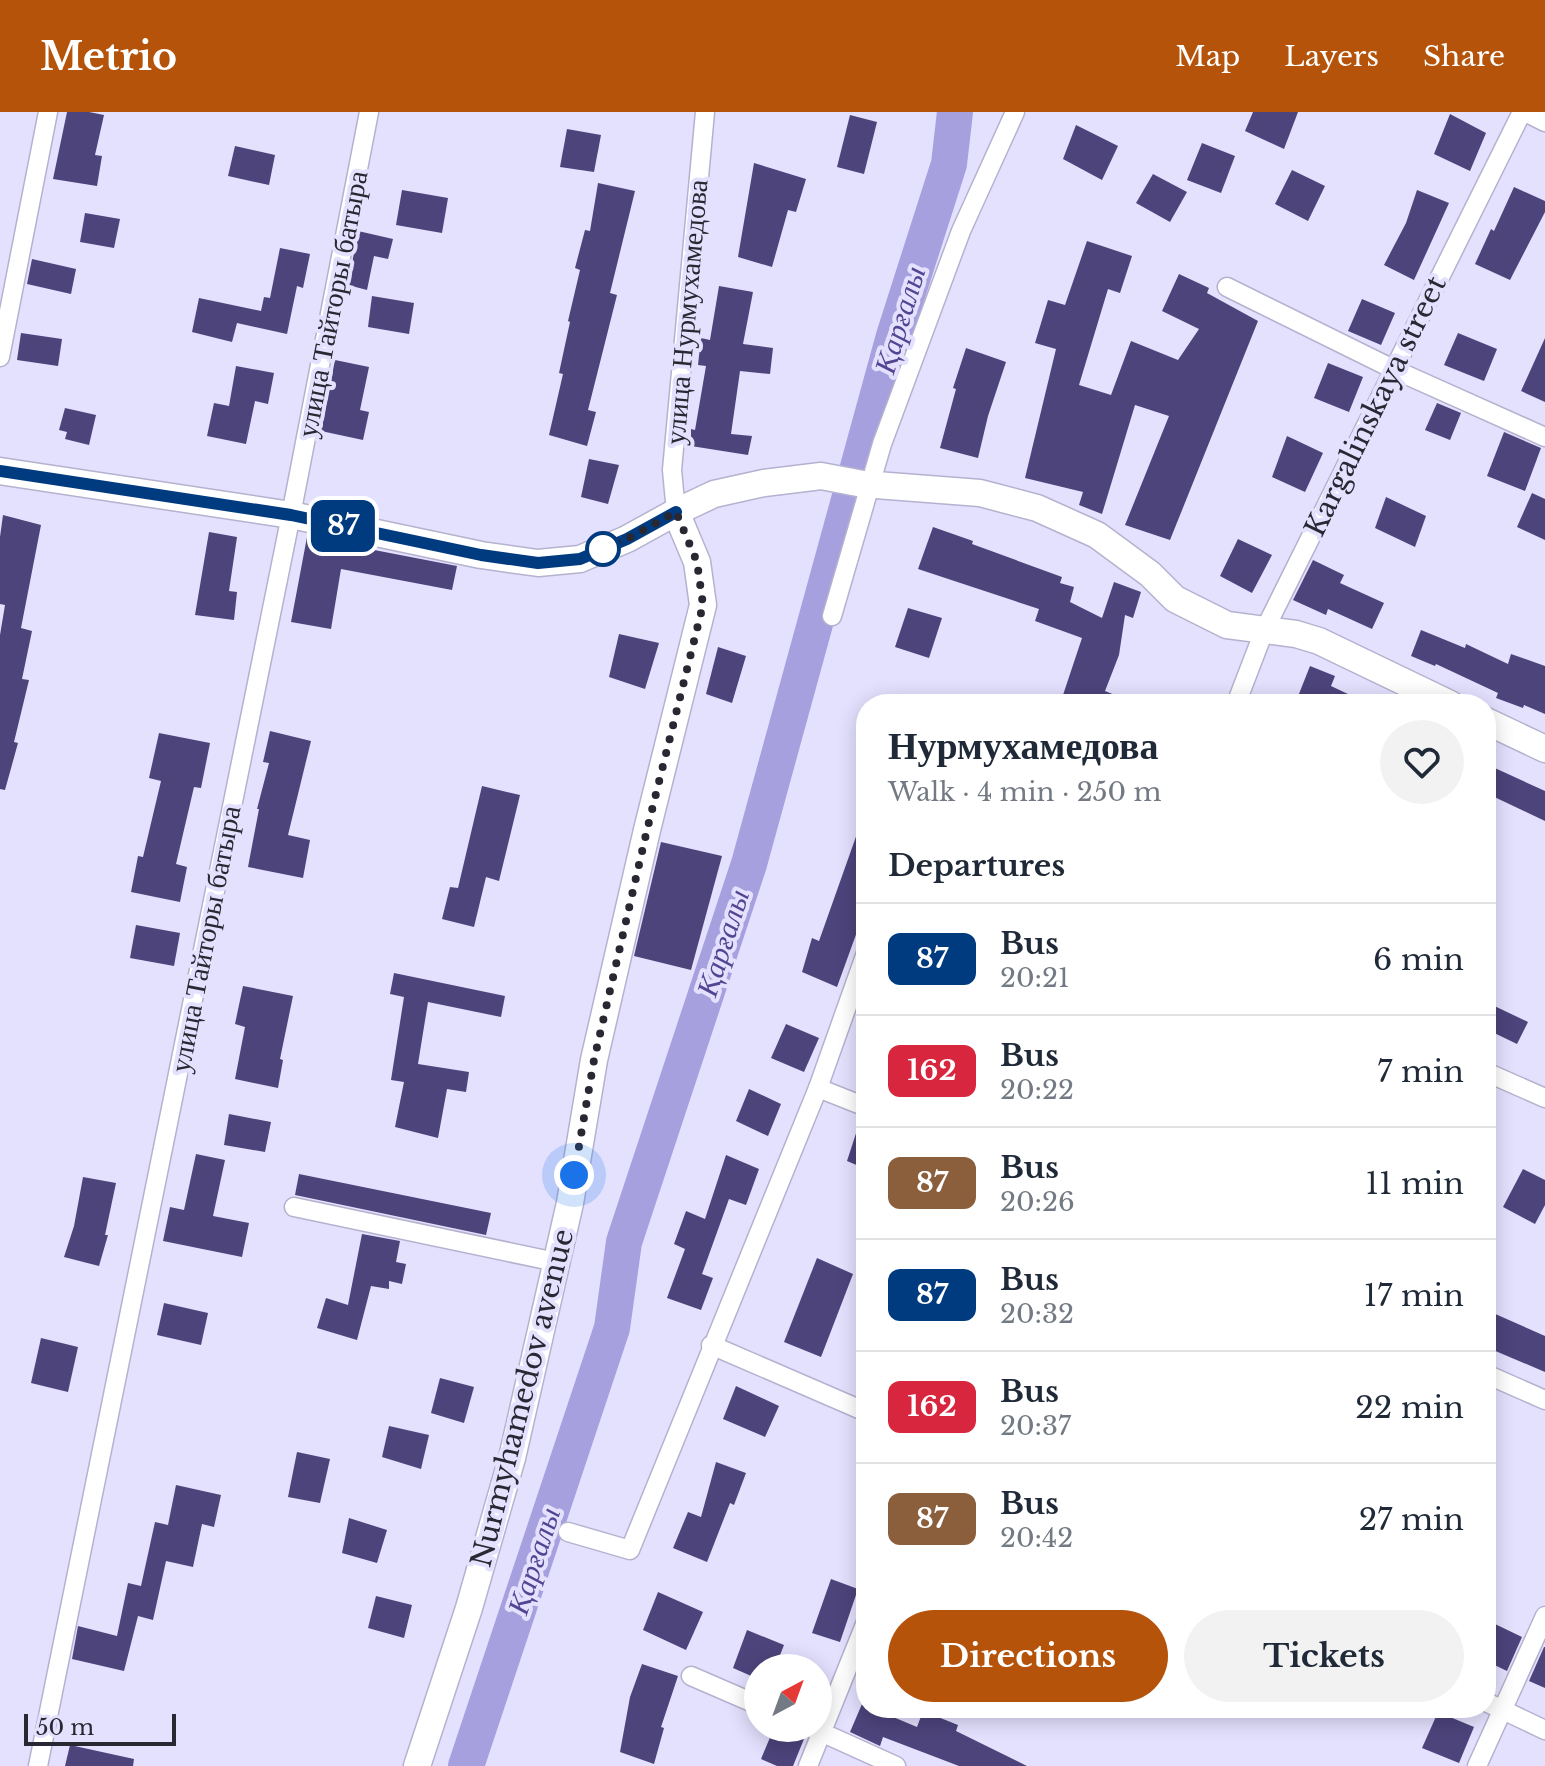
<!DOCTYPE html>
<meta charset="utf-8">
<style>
body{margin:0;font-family:"Libre Baskerville",serif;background:#f2f2f3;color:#1f2937;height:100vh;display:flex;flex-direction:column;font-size:30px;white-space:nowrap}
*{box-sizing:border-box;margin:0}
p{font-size:26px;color:#747a83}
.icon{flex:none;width:44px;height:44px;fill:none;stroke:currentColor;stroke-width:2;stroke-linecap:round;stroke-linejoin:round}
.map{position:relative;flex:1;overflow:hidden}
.sheet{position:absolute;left:856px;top:582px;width:640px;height:1024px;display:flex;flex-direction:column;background:#fff;border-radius:32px;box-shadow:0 4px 20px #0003}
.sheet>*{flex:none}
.badge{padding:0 16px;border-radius:12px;font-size:28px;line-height:52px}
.needle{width:52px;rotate:41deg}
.buttons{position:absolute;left:744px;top:1542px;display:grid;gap:16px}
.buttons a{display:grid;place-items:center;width:88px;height:88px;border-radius:50%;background:#fff;box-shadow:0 4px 20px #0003;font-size:40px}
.scale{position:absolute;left:24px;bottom:20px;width:152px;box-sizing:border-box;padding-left:8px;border:4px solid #292832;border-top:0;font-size:22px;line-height:28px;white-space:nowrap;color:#292832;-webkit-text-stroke:6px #e3e1fe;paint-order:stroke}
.you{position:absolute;width:40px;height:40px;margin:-20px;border:6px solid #fff;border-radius:50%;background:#1a73e8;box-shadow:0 0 0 12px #1a73e833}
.map>.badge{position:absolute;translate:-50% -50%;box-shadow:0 0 0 4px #fff}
h2{padding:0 32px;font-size:30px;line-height:72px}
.round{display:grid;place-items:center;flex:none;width:84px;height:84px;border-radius:42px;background:#f2f2f3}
.head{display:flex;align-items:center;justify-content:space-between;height:136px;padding:0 32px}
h1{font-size:38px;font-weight:800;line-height:60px}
.button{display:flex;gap:16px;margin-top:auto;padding:16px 32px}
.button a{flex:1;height:92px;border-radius:48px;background:#b45309;color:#fff;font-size:32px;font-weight:800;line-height:92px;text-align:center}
.button a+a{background:#f2f2f3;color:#1f2937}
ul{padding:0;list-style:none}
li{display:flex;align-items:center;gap:24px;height:112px;padding:0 32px;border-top:2px solid #e0e1e3}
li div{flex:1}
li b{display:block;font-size:30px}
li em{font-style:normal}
li .badge{min-width:88px;font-weight:700;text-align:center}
header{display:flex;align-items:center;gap:48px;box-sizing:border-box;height:112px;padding:0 40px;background:#b45309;color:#fff}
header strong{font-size:38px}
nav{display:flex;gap:44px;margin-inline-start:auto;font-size:28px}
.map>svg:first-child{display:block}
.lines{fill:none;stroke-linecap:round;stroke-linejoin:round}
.river{stroke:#a6a0df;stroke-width:36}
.building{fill:#4d447c}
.street-casing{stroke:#b4b2ce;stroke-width:21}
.secondary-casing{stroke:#b4b2ce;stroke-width:29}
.street{stroke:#fff;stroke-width:18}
.secondary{stroke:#fff;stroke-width:26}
.line-casing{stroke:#fff;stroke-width:18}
.line{stroke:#003b80;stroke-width:12}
.walk{stroke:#292832;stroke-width:8;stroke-dasharray:0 14.4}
.stop-dot{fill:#fff;stroke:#003b80;stroke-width:4}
.labels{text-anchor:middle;stroke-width:8;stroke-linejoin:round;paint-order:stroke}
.street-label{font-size:28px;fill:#292832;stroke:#e3e1fe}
.water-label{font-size:30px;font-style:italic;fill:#534592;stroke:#e3e1fe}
</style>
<header>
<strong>Metrio</strong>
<nav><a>Map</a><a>Layers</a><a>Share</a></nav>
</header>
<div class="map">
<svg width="1545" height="1654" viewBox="0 0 1545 1654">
<rect width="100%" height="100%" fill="#e3e1fe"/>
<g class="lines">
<polyline class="river" points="466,1654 612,1216 624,1130 749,752 894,224 949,52 955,0"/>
</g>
<g class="building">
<polygon points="67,0 89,0 104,3 95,43 102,44 97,74 53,67"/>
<polygon points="1253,0 1298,0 1284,37 1245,19"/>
<polygon points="1450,2 1486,21 1470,59 1434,42"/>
<polygon points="850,3 877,10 864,62 837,55"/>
<polygon points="1076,13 1118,34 1102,68 1063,47"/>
<polygon points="567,17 601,23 594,60 560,55"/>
<polygon points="1202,31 1235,44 1221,81 1187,68"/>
<polygon points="235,34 275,43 269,73 228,64"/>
<polygon points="754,51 806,67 796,100 788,98 772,155 738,145"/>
<polygon points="1292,58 1325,74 1308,109 1275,92"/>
<polygon points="1153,62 1187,80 1170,110 1136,91"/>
<polygon points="598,71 635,79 610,181 617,183 588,298 596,300 587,334 549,323 563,262 559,261 570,210 568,209 580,158 575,156 585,118 590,119"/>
<polygon points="1514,75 1545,89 1545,100 1510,168 1475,152 1491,117 1494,119"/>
<polygon points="402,78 448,86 442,121 396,113"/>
<polygon points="1417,78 1449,91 1414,168 1384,153 1406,111"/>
<polygon points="85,101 120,107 114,136 80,130"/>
<polygon points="358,119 393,127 388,147 374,144 367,178 348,173"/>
<polygon points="1087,129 1132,144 1120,181 1108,177 1079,273 1111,283 1131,229 1178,248 1199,217 1162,199 1179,162 1209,176 1207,181 1258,209 1170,428 1125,413 1169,304 1135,293 1102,402 1079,393 1083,380 1025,366 1056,237 1035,231 1048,188 1065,193"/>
<polygon points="280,136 310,142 303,176 297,174 287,222 237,211 232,230 192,220 199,186 261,199 264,185 270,186"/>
<polygon points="32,147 76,157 71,182 27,172"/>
<polygon points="719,174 753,180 743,232 773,236 770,262 740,259 731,322 752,324 748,343 691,334 691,317 695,318 706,254 698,253 701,226 710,228"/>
<polygon points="372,184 414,191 409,222 368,215"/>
<polygon points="1362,187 1395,201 1381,233 1348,219"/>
<polygon points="21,221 62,227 58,254 17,248"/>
<polygon points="1458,221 1497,237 1484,269 1444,253"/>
<polygon points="1545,226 1545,290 1521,279"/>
<polygon points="966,236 1006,250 988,304 978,346 940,336 956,277 953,276"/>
<polygon points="335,248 369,255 360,298 369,300 363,328 321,319"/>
<polygon points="1328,251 1363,265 1349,300 1314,286"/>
<polygon points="236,254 274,261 268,292 255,289 246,332 207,324 214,291 229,294"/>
<polygon points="1437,291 1461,301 1450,328 1425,318"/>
<polygon points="65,296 96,303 89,333 65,327 67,320 59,318"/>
<polygon points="1504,320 1541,336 1525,379 1487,364"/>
<polygon points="1287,324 1323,341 1305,380 1272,365"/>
<polygon points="589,347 619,353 608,392 581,385"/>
<polygon points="1532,381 1545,387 1545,428 1517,415"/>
<polygon points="1386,385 1426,404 1415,435 1375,416"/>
<polygon points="3,403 41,413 21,516 32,519 22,567 29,568 14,630 18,631 5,678 0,677 0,523 5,493 0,492 0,425"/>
<polygon points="933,415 973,429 972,432 1062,465 1060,471 1074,475 1070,490 1102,506 1114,470 1141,480 1133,506 1125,503 1119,543 1105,579 1137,592 1060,592 1082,526 1035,509 1039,497 918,457"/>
<polygon points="209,420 237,425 229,479 237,480 234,508 195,503"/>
<polygon points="307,425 457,454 452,478 341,457 331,517 291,510"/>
<polygon points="1238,427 1272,443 1252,481 1220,464"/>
<polygon points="1313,448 1344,463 1340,471 1384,491 1372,517 1328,497 1326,503 1293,488"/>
<polygon points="908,496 942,506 929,546 895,535"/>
<polygon points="1421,518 1465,536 1466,532 1508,552 1511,542 1545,554 1545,602 1524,593 1523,596 1496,586 1498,581 1436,552 1435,554 1411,544"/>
<polygon points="619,522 659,531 645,577 609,565"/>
<polygon points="718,535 746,544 732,591 706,582"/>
<polygon points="1310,554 1335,564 1331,574 1369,592 1295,592"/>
<polygon points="270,619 311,629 288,723 310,728 303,766 248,755 259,697 257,697 269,651 263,650"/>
<polygon points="159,621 210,631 201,676 194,675 176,752 187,755 180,790 131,780 138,744 143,745 161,669 149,666"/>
<polygon points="1486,652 1545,679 1545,709 1486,681"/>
<polygon points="482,674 520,683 499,769 486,765 474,815 442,807 450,775 458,776"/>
<polygon points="864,702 866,795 837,875 802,860 812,826 819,829"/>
<polygon points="661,730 722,744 691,858 634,844"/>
<polygon points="136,813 180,821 174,854 130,846"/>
<polygon points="394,861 505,884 501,905 428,890 418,952 469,960 466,980 447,977 438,1026 395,1015 404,970 391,968 404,885 390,882"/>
<polygon points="243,874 293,884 280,947 283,948 278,976 235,967 245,915 235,912"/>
<polygon points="1486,890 1528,910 1517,932 1486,917"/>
<polygon points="786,912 819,926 804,960 771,946"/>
<polygon points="749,977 781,992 768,1024 736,1009"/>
<polygon points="229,1002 271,1010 265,1040 224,1033"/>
<polygon points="861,1006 866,1007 866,1057 847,1049"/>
<polygon points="196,1042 225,1048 213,1104 249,1111 242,1145 163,1129 170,1095 184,1098"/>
<polygon points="726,1043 759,1057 746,1093 729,1087 702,1162 713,1166 701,1198 667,1186 685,1137 674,1132 686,1099 705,1107"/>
<polygon points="1523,1057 1545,1068 1545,1093 1535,1112 1503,1095"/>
<polygon points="299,1062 491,1101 486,1123 295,1083"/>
<polygon points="83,1065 116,1071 105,1123 108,1123 99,1154 64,1145 74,1114"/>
<polygon points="362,1122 400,1129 396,1150 406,1152 402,1172 389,1169 389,1177 371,1174 357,1228 317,1216 326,1186 348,1193"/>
<polygon points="817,1146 853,1162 821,1245 784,1230"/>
<polygon points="164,1191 208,1201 201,1233 157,1223"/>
<polygon points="1493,1201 1545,1224 1545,1260 1486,1235 1486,1218"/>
<polygon points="41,1226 78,1235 68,1280 31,1271"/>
<polygon points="440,1266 474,1275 464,1311 431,1301"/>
<polygon points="736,1274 779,1294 765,1325 723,1307"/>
<polygon points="389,1314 429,1323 421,1357 382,1345"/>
<polygon points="297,1340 330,1347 320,1391 288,1385"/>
<polygon points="716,1350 746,1361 734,1393 730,1391 707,1450 673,1436 688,1400 701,1405"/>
<polygon points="176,1373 221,1383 214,1415 202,1412 193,1455 166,1449 153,1508 138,1504 124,1559 72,1547 78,1514 117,1524 128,1471 141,1474 155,1410 168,1413"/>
<polygon points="349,1406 387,1418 377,1451 342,1441"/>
<polygon points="831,1467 858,1477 840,1530 812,1521"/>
<polygon points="658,1480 703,1500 686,1538 643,1518"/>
<polygon points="376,1484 412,1493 404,1526 368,1516"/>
<polygon points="1495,1512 1522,1525 1507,1559 1486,1549 1486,1532"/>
<polygon points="747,1518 784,1533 775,1556 758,1556 758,1567 733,1556"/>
<polygon points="1544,1535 1545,1535 1545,1576 1529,1569"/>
<polygon points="642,1552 678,1564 661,1615 664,1616 654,1652 620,1640 630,1585"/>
<polygon points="862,1592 917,1615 923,1599 958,1613 956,1619 1027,1654 959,1654 883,1625 880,1634 850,1620"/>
<polygon points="1438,1600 1474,1615 1459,1651 1422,1636"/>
<polygon points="774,1616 804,1627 793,1654 777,1654 761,1647"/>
<polygon points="70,1633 134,1647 133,1654 65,1654"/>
</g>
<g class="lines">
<defs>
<g id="street">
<polyline points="1525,0 1545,10"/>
<polyline points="1227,175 1393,257 1545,325"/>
<polyline points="0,245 48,0"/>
<polyline points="676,400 672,358 705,0"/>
<polyline points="832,504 882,332 961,119 1015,0"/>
<polyline points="1236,592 1264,519 1522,0"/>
<polyline points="1486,960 1545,986"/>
<polyline points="818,976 866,995"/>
<polyline points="294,1095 556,1150"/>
<polyline points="711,1233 866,1300"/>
<polyline points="1486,1262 1545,1288"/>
<polyline points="568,1420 630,1438 818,976 866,841"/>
<polyline points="691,1564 758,1593"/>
<polyline points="1486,1590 1545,1618"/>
<polyline points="812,1616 896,1654"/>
<polyline points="38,1654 291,403 369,0"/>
<polyline points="808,1654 866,1510"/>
<polyline points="1477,1654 1545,1504"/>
</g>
<g id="secondary">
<polyline points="0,359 291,403 481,443 538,451 580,447 627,427 676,400 714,382 764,371 821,364 863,372 980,381 1037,396 1097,423 1150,462 1175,487 1227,513 1296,522 1319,529 1450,592"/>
<polyline points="1486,609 1545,637"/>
<polyline points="417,1654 469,1496 512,1346 570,1091 594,948 647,718 703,493 697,450 676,400"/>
</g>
</defs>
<use href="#street" class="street-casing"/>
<use href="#secondary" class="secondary-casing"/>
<use href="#street" class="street"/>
<use href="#secondary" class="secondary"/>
</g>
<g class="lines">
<defs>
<polyline id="line" points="0,359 291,403 481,443 538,451 580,447 627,427 676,400"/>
</defs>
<use href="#line" class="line-casing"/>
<use href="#line" class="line"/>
<polyline class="walk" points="574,1063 594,948 647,718 703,493 697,450 676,400 627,427 603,437"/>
</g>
<circle class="stop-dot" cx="603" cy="437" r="16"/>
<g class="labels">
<g class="street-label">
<text transform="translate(332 192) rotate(-79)" y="10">улица Тайторы батыра</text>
<text transform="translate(686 200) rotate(-85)" y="10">улица Нурмухамедова</text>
<text transform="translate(1375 294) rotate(-64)" y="10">Kargalinskaya street</text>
<text transform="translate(205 827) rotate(-79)" y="10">улица Тайторы батыра</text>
<text transform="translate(522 1286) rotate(-76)" y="10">Nurmyhamedov avenue</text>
</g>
<g class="water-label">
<text transform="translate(900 208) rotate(-73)" y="10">Қарғалы</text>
<text transform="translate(723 831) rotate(-72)" y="10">Қарғалы</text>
<text transform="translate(534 1449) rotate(-72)" y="10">Қарғалы</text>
</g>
</g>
</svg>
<div class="buttons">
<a><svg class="needle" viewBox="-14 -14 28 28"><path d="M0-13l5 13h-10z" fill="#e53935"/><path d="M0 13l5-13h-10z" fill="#747a83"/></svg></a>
</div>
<div class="scale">50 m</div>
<div class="you" style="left:574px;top:1063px"></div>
<b class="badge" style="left:343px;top:414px;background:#003b80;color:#fff">87</b>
<section class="sheet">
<div class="head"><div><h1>Нурмухамедова</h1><p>Walk · 4 min · 250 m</p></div><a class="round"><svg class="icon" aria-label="heart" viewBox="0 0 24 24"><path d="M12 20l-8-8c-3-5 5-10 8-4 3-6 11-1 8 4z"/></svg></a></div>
<h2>Departures</h2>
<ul>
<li><span class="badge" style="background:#003b80;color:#fff">87</span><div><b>Bus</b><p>20:21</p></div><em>6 min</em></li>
<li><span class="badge" style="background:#d7263d;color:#fff">162</span><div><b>Bus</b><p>20:22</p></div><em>7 min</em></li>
<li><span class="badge" style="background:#8b5e3c;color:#fff">87</span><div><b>Bus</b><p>20:26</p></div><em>11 min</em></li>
<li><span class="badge" style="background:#003b80;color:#fff">87</span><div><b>Bus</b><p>20:32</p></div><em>17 min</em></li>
<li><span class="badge" style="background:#d7263d;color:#fff">162</span><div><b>Bus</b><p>20:37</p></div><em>22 min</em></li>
<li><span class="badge" style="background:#8b5e3c;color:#fff">87</span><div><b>Bus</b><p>20:42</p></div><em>27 min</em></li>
</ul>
<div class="button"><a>Directions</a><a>Tickets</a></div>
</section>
</div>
